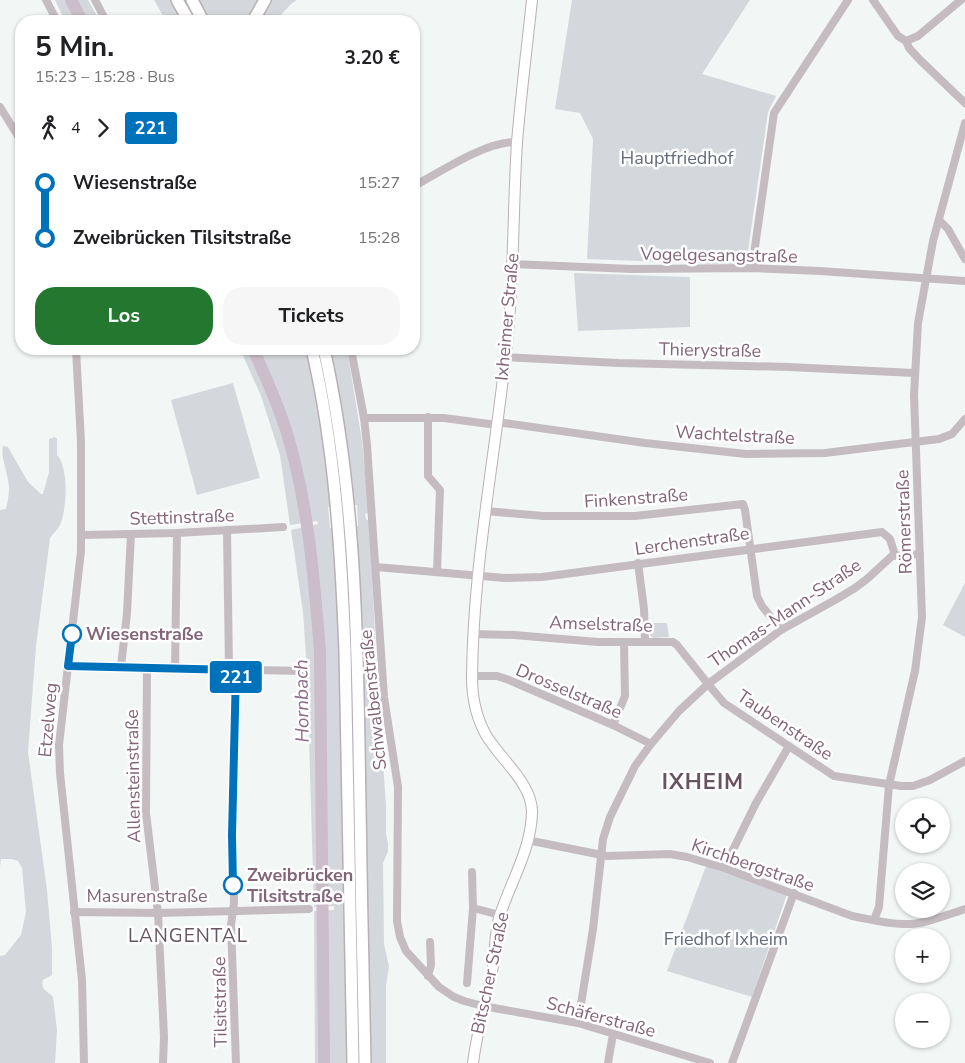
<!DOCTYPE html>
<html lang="de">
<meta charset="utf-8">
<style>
body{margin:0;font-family:"Nunito Sans",sans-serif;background:#f6f6f6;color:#202124;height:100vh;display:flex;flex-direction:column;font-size:19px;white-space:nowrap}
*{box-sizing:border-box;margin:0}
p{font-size:16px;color:#757577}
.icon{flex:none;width:28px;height:28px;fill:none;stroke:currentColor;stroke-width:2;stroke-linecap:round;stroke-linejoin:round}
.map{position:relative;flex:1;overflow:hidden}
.side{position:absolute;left:15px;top:15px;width:405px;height:340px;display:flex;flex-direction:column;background:#fff;border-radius:20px;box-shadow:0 1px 4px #0004}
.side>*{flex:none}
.badge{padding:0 10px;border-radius:4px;font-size:18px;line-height:32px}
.buttons{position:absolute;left:895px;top:798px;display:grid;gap:10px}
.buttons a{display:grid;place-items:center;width:55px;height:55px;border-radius:50%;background:#fff;box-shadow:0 1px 4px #0004;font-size:25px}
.map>.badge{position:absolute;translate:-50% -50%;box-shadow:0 0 0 2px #fff}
.legs{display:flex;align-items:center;gap:8px;height:55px;padding:0 20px;font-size:16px}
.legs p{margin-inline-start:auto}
.headline{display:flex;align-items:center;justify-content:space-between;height:85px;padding:0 20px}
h1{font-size:28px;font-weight:700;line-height:38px}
.button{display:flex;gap:10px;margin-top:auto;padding:10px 20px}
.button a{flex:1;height:58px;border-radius:20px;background:#24772f;color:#fff;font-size:20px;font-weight:700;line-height:58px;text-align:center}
.button a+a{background:#f6f6f6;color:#202124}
ul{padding:0 20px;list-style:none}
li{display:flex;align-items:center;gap:18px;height:55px;font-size:19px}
li i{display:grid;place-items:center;width:8px;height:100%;margin:0 6px;background:currentColor}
li i::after{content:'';width:12px;height:12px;margin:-6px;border:4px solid;border-radius:50%;background:#fff}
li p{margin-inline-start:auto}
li:first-child i{background:linear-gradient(#0000 50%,currentColor 0)}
li:last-child i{background:linear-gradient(currentColor 50%,#0000 0)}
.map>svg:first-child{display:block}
.green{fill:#d4d8dd;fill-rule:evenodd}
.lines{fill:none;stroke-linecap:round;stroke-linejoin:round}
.river{stroke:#cbbdc9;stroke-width:12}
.major-casing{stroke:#b9b0b6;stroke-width:12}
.highway-casing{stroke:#b8b0b5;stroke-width:14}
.minor{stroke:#c5bcc2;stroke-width:8}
.major{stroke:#fff;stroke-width:10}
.highway{stroke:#fff;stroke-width:11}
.line-1-casing{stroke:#fff;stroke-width:11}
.line-1{stroke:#0072bc;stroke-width:8}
.stop-1-dot{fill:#fff;stroke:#0072bc;stroke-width:2.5}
.labels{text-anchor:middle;stroke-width:5;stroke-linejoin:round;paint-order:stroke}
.park-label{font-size:18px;fill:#646b7a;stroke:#fff}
.street-label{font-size:18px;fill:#836579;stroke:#fff}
.stop-label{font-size:18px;font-weight:bold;fill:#836579;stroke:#fff;text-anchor:start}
.water-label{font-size:19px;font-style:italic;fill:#8d6b89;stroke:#fff}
.neighbourhood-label{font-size:19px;letter-spacing:1px;fill:#685361;stroke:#fff}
.district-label{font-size:22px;font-weight:bold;letter-spacing:1px;fill:#685361;stroke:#fff}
</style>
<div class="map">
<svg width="965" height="1063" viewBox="0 0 965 1063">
<rect width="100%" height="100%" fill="#f2f6f5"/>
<g class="green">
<polygon points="55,0 88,0 100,21 65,21"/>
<polygon points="154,0 297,0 291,4 275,21 166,21"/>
<polygon points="572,0 750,0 702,74 776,96 768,112 746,265 587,259 593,139 580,113 555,109"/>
<polygon points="574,273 690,277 690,327 578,331"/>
<path d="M240,349H347L362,441L369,512L365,514L366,519L369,521L378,691L386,806V833L388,844V851L383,863L384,944L389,966L386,986V1063H315L314,911L334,910V906L314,907L307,672L303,612L291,530L318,524L317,521L290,525L280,455L261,396ZM357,505L358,526L330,528L328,507Z"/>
<polygon points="233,383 260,478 197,495 171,400"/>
<path d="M55,437L57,439V455C69,467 67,510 60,525C58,529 53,534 50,538L36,646L28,752L47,890L52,948V975L43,980C40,990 47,990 53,997L57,1030L55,1063H0V956L5,955L21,935L26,912L22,868L18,861L12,859H1L0,867V510L6,509C7,503 9,496 9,489C9,474 0,458 3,446L8,447L28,482L41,494H43L49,472V439Z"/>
<polygon points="965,583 965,637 943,625"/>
<polygon points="649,623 667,623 669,637 653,638 649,634"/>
<polygon points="706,866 787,894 752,997 667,971"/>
</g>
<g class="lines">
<g class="river">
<polyline points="71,0 82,21"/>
<path d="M253,349C265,375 277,402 286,430C308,501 314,577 320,651L324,1063"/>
</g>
<defs>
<path id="major" d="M473,1063C477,1030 487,999 493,966C495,950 495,934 499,918C510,883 531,850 532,813C533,784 500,759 486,735C476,717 472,697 472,677C473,561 497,448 508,333C514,270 513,205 517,142C521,94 527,47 532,0"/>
<g id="highway">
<polyline points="177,0 189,21"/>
<polyline points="192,0 203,21"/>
<polyline points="253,21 265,0"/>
<path d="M312,349C335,448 341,550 345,651L353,1063"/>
<path d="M324,349C353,479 357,613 359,746C361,852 362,957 365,1063"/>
</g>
</defs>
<use href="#major" class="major-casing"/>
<use href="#highway" class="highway-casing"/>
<g class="minor">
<polyline points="46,0 57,21"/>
<polyline points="95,0 106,21"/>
<polyline points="873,0 898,36 906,41 909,48 920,60 965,103"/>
<polyline points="906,41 918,36 961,0"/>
<polyline points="0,107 21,141"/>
<path d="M414,186C442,171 486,141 517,142"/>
<polyline points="939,220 948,229 965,259"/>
<polyline points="512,264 632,269 752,268 820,271 965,281"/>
<polyline points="752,268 774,113 848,0"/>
<polyline points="76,349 81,442 81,551 59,745 60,773 82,980 84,1063"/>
<polyline points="351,349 364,418 367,445 384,697 398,787 397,921 400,937 406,951 439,987 454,997 464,1001 483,1006 578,1023 710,1063"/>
<polyline points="505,357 618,363 789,367 914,373"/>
<polyline points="428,417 428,476 440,490 437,571"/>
<polyline points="364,418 444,418 497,425"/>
<polyline points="497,422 645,443 746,454 825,453 939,439 952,434 965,419"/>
<polyline points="485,511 544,516 635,516 743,504 745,510 757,596 762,606 781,630"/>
<polyline points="227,530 229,670"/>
<polyline points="82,535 177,533 283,527"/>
<polyline points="638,563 644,609 645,642"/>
<polyline points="376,567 505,578 542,577 882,532 890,539 895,555"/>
<polyline points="474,634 514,635 598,642 673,642 677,645 708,684 724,703 834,776 901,786 913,786 930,780 965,761"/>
<polyline points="68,666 304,671"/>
<polyline points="121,667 127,613 131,534"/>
<polyline points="147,669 146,813 158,913 164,1037 163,1063"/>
<polyline points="175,669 177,533"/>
<polyline points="472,676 497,676 509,680 613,725 651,744"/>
<polyline points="613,725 625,696 624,643"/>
<path d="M527,840L607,856L670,854L687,857L724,868L852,916C869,919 886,924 903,924C924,925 946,915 965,909"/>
<polyline points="724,868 756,803 789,746"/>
<polyline points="473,908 500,915"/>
<polyline points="74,912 158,913 309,909"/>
<polyline points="874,920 879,907 889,785 915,671 922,617 914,395 918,323 933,241 965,123"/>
<polyline points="428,976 431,965 430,942"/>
<polyline points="467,983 473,908 472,872"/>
<polyline points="578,1023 593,929 603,839 610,817 635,766 651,744 679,711 708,684 781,630 835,600 855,588 867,579 892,556 920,554"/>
<polyline points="236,1063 231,925 234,903 233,835 236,670"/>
<polyline points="608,1063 613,1034"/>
<polyline points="732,1063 794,893"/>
</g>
<use href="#major" class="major"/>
<use href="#highway" class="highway"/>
</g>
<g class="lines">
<defs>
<polyline id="line-1" points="72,634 68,666 236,670 232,835 233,885"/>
</defs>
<use href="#line-1" class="line-1-casing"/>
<use href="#line-1" class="line-1"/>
</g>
<g class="stop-1-dot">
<circle cx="72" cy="634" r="9"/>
<circle cx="233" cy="885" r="9"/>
</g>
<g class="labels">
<g class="park-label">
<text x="677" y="164">Hauptfriedhof</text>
<text x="726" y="945">Friedhof Ixheim</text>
</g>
<g class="street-label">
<text transform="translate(719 255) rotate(1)" y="6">Vogelgesangstraße</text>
<text transform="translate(507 317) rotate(-85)" y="6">Ixheimer Straße</text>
<text transform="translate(710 350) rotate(1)" y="6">Thierystraße</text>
<text transform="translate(735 435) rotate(3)" y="6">Wachtelstraße</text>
<text transform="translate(636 498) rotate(-4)" y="6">Finkenstraße</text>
<text transform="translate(182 517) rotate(-2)" y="6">Stettinstraße</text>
<text transform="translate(904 522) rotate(-92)" y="6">Römerstraße</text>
<text transform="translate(692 541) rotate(-8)" y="6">Lerchenstraße</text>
<text transform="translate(785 613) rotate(-34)" y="6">Thomas-Mann-Straße</text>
<text transform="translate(601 624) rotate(2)" y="6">Amselstraße</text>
<text transform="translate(569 691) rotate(23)" y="6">Drosselstraße</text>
<text transform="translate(373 700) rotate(-96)" y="6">Schwalbenstraße</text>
<text transform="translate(48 720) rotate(-85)" y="6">Etzelweg</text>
<text transform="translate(785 725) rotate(34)" y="6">Taubenstraße</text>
<text transform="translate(133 776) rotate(-91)" y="6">Allensteinstraße</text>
<text transform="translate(753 865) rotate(19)" y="6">Kirchbergstraße</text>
<text x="147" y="902">Masurenstraße</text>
<text transform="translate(490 973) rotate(-78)" y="6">Bitscher Straße</text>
<text transform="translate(220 1002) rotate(-91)" y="6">Tilsitstraße</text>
<text transform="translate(601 1017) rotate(15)" y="6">Schäferstraße</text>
</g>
<g class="stop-label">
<text x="86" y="640">Wiesenstraße</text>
<text x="247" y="881">Zweibrücken<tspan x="247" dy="21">Tilsitstraße</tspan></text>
</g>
<g class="water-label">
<text transform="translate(301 701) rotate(-91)" y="7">Hornbach</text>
</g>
<g class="neighbourhood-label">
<text x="188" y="942">LANGENTAL</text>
</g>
<g class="district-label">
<text x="703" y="789">IXHEIM</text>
</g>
</g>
</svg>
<div class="buttons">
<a><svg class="icon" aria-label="locate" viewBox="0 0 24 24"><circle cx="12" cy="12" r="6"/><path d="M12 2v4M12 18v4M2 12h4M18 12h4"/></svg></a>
<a><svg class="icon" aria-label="layers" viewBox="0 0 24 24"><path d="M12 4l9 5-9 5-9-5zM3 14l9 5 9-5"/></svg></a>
<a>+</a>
<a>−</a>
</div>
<b class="badge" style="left:236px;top:677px;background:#0072bc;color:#fff">221</b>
<section class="side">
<div class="headline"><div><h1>5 Min.</h1><p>15:23 – 15:28 · Bus</p></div><b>3.20 €</b></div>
<div class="legs"><svg class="icon" aria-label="walk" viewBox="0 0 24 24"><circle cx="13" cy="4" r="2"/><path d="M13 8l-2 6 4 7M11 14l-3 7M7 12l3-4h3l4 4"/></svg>4<svg class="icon" aria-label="forward" viewBox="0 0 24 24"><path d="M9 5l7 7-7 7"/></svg><b class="badge" style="background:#0072bc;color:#fff">221</b></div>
<ul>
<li><i style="color:#0072bc"></i><b>Wiesenstraße</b><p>15:27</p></li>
<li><i style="color:#0072bc"></i><b>Zweibrücken Tilsitstraße</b><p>15:28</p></li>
</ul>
<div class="button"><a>Los</a><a>Tickets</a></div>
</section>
</div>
